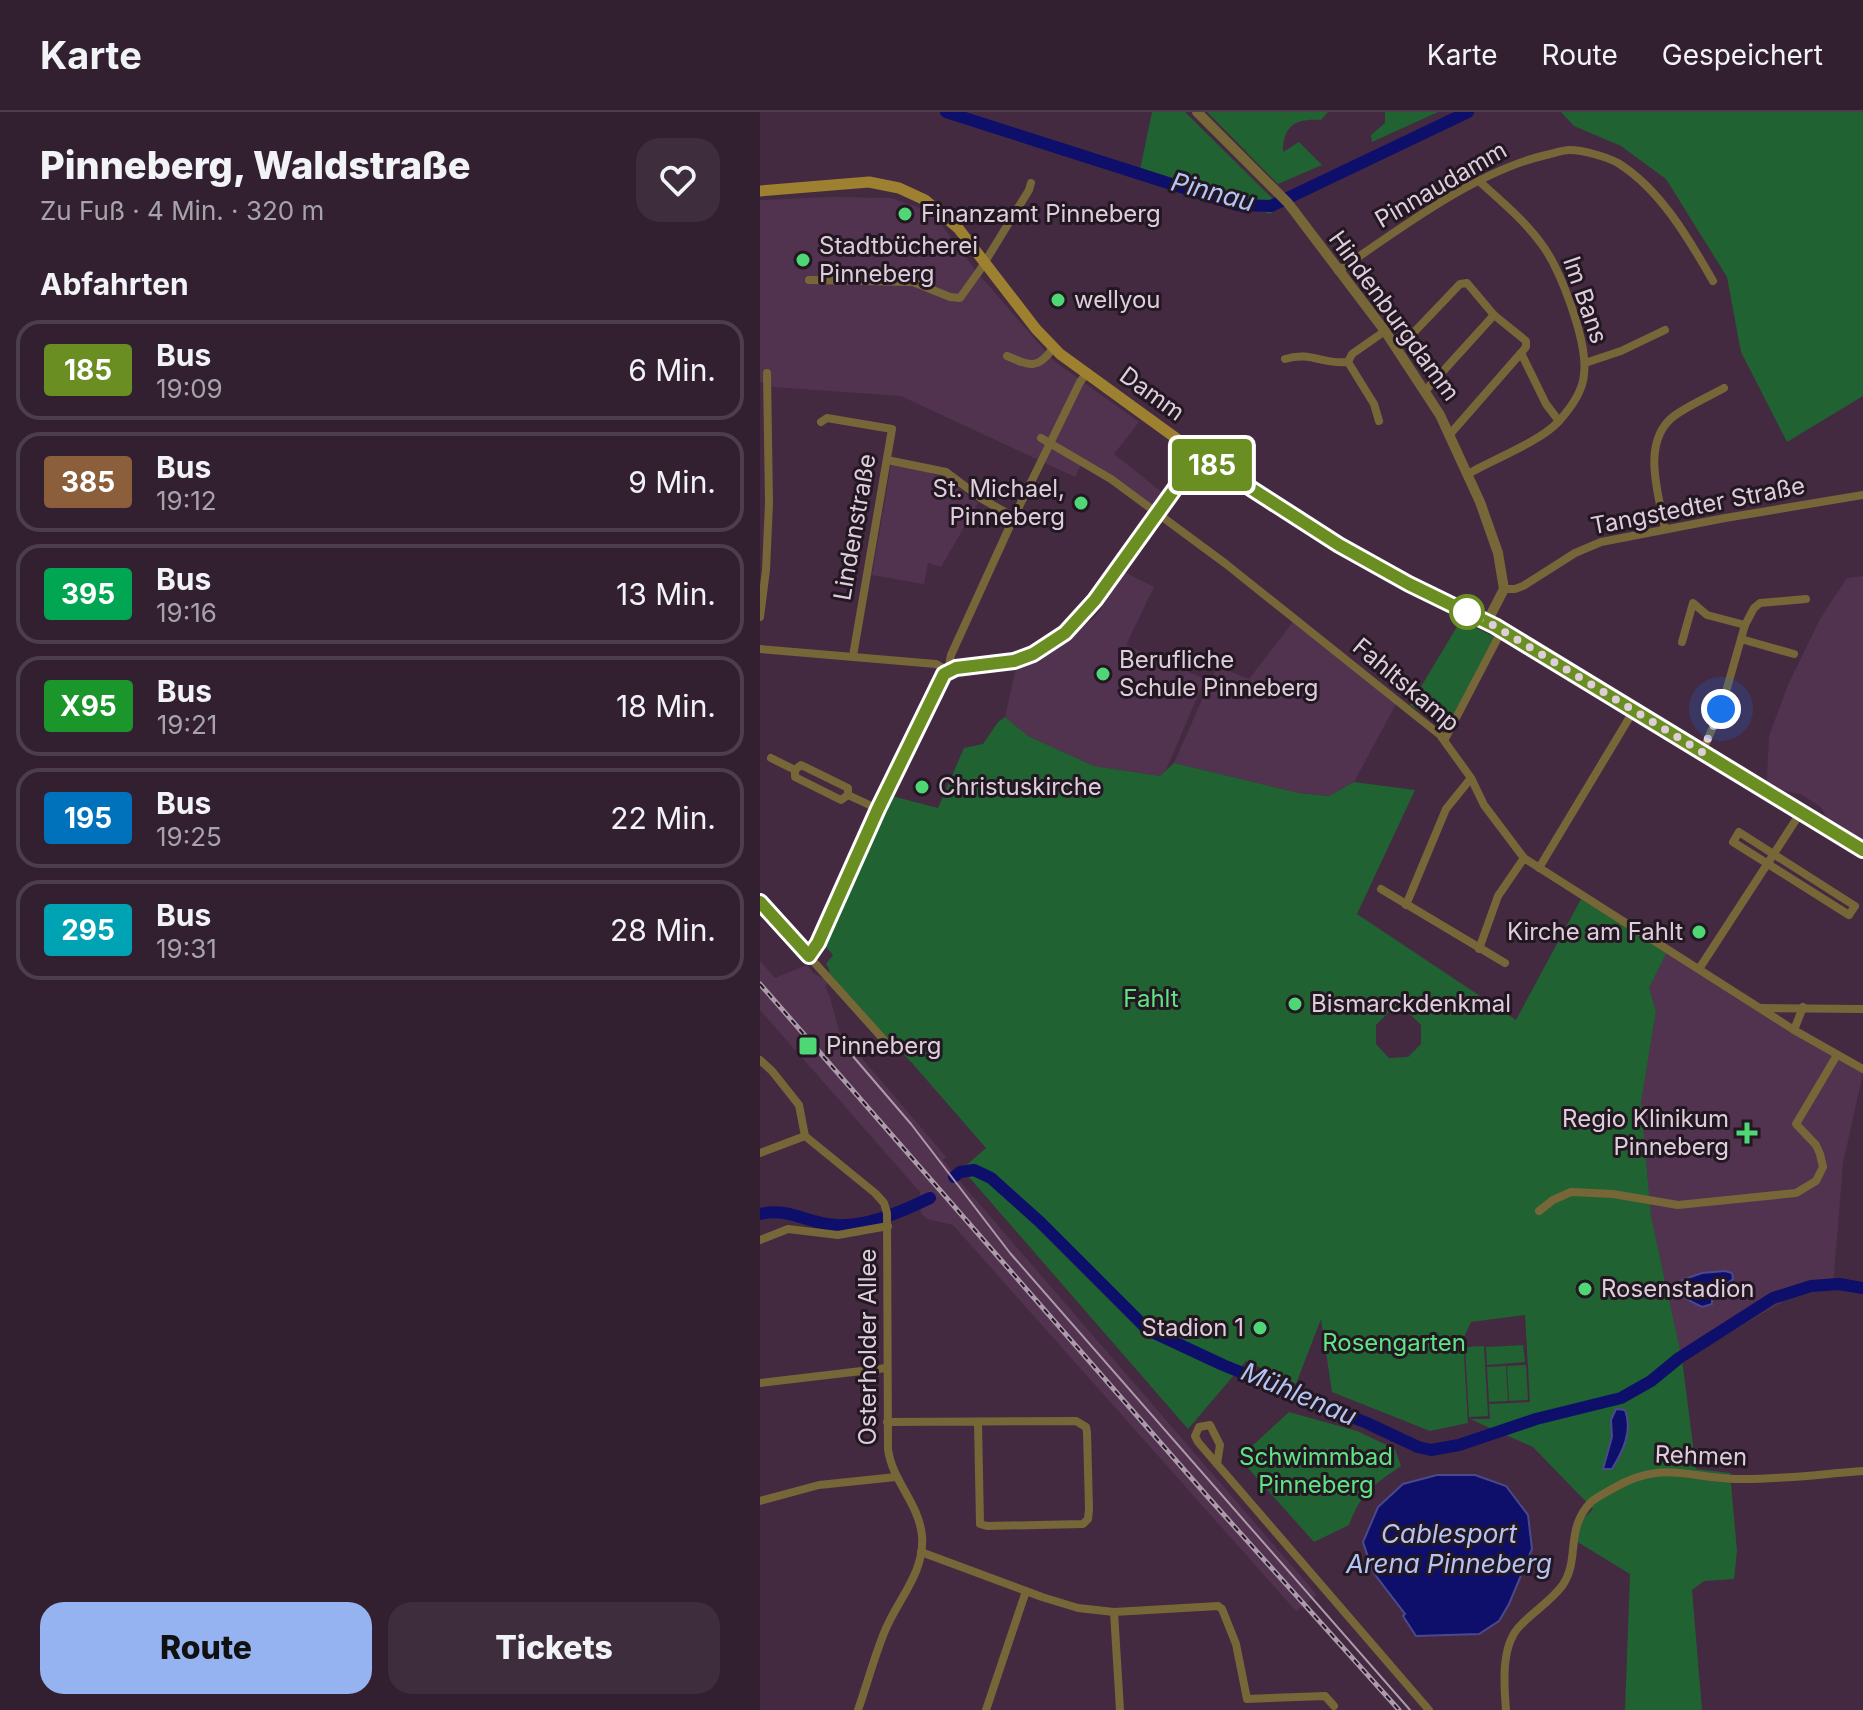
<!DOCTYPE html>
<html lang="de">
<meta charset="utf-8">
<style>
body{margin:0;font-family:Inter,sans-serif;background:#3d2d3d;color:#f1f3f6;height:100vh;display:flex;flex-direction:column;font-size:30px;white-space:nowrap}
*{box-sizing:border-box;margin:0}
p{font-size:26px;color:#a8a3ab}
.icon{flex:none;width:44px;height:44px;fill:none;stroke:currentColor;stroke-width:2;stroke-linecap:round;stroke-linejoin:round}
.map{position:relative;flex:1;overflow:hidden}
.drawer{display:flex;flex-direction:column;background:#322031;width:760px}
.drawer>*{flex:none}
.badge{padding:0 16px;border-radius:6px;font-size:28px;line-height:52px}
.you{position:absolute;width:40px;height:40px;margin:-20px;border:6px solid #fff;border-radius:50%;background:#1a73e8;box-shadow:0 0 0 12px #1a73e833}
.map>.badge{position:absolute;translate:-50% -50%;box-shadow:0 0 0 4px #fff}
h2{padding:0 40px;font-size:30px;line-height:72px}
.round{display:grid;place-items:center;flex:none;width:84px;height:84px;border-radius:24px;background:#3d2d3d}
.overview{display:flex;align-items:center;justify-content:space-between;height:136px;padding:0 40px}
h1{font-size:38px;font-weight:800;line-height:60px}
.action{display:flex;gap:16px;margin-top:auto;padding:16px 40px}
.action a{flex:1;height:92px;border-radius:24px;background:#95b2f1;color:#111;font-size:32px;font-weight:800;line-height:92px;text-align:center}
.action a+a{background:#3d2d3d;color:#f1f3f6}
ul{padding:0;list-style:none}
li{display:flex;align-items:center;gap:24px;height:100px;margin:0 16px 12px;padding:0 24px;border:4px solid #4d3e4d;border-radius:24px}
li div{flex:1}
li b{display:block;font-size:30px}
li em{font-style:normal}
li .badge{min-width:88px;font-weight:700;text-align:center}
header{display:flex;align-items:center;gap:48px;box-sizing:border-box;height:112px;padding:0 40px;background:#322031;border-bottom:2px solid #4d3e4d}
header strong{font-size:38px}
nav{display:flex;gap:44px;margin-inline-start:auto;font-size:28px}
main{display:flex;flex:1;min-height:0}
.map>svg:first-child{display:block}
.built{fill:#51334f}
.green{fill:#206232;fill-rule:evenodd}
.water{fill:#0e0e6b;stroke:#4c488d;stroke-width:2}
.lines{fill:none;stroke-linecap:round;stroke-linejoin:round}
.river{stroke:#0e0e6b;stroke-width:12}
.minor{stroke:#776638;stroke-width:8}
.tertiary{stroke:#776638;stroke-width:10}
.secondary{stroke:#9d8131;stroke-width:11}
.tram{stroke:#ad9aab;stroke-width:2}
.rail-casing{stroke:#ad9aab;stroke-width:5}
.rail{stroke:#231722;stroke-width:2;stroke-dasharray:6;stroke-linecap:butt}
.line-casing{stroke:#fff;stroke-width:18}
.line{stroke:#6b8e23;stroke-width:12}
.walk{stroke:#decedc;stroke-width:8;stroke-dasharray:0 14.4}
.poi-dot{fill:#4fd675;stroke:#231722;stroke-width:3}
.stop-dot{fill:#fff;stroke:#6b8e23;stroke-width:4}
.labels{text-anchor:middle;stroke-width:6;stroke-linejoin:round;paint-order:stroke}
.street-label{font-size:24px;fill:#decedc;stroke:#231722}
.poi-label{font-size:24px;fill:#decedc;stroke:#231722;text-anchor:start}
.park-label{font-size:24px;fill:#5ee582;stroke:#231722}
.water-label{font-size:26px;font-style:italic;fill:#b3c5f6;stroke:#231722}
</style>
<header>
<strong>Karte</strong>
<nav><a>Karte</a><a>Route</a><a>Gespeichert</a></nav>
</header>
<main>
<section class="drawer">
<div class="overview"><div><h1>Pinneberg, Waldstraße</h1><p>Zu Fuß · 4 Min. · 320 m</p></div><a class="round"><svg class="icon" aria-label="heart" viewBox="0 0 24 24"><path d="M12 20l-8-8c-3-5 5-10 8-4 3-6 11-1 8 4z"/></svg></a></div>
<h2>Abfahrten</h2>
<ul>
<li><span class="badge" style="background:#6b8e23;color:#fff">185</span><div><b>Bus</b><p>19:09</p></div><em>6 Min.</em></li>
<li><span class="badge" style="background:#8b5e3c;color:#fff">385</span><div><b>Bus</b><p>19:12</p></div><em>9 Min.</em></li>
<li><span class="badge" style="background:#00a651;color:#fff">395</span><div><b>Bus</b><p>19:16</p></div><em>13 Min.</em></li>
<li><span class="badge" style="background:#1a962b;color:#fff">X95</span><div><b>Bus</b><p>19:21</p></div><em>18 Min.</em></li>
<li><span class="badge" style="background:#0072bc;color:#fff">195</span><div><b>Bus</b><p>19:25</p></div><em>22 Min.</em></li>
<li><span class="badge" style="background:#00a3b4;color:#fff">295</span><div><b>Bus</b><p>19:31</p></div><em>28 Min.</em></li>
</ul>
<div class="action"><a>Route</a><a>Tickets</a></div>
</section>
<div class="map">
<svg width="1103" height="1598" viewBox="0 0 1103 1598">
<rect width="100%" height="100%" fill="#432a41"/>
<g class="built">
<polygon points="72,85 131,86 172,100 216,159 294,249 379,310 354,342 403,381 387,398 352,371 321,353 315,365 141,284 14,275 0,270 0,88"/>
<polygon points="131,353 169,360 187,368 218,391 181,455 168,451 164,472 112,463"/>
<polygon points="364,460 394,475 366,533 445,567 406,658 400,664 334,654 268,624 245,605 256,556 292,540 337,503"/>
<polygon points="1103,464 1103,728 1066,705 1061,695 1042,683 1025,679 1007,669 1009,624 1028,573 1060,507 1087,466"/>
<polygon points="533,510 636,592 594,670 569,684 539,681 414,651 457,554 489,567"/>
<polygon points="907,840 1103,961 1083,1051 1073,1175 1031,1185 922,1248 891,1104 881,991 896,899 889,876"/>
<polygon points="0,849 15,866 47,853 53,861 69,870 65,875 70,885 79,919 83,924 186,1045 183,1048 203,1073 557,1483 536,1499 193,1113 167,1107 161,1101 160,1080 0,898"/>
</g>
<g class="green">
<polygon points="392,0 425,0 520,94 510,102 380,58"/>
<path d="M447,0H568L561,8C536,6 523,13 523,40L539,30L562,53L518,72Z"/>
<polygon points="625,0 678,0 612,30 611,23 625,11"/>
<polygon points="801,0 1103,0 1103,284 1027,330 981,240 967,165 906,67 861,34 814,14"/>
<polygon points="701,508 734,525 687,616 650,593"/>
<path d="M245,605L268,624L334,654L400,664L414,651L539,681L569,684L594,670L655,678L597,802L756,908L821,787L907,840L889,876L896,899L881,991L891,1104L922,1247L936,1357L970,1361L977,1439L974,1467L944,1469L932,1478L942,1598H865L870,1462L816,1429L820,1410L833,1397L773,1335L710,1307H730L729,1292L770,1290L765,1203L711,1210L703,1227L708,1311L670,1319L572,1280L561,1207L536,1272L486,1249L428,1317L202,1057L226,1036L152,951L71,868L69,857L66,852L73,843L61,829L132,684L178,696L204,636L223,632L238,610ZM629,900H648L661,913V932L648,945L629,946L616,932V913ZM856,1297L865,1298C873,1319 863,1339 853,1357H843L852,1325L851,1308Z"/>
<polygon points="763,1233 765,1250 727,1253 726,1235"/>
<polygon points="724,1234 728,1304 709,1305 705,1235"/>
<polygon points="766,1253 768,1288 749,1289 747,1254"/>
<polygon points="746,1254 748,1289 729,1290 727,1255"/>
<path d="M529,1300L597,1319L635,1337L641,1354C613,1373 601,1381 589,1413L554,1430L479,1346Z"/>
</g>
<g class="water">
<polygon points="965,1159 972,1161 973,1167 952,1183 952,1192 942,1195 922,1185 922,1168 942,1161"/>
<path d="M856,1297L865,1298C873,1319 863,1339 852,1357H843L852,1325L851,1308Z"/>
<polygon points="677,1363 715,1363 746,1374 768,1403 772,1437 749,1492 739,1509 719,1522 656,1524 643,1504 645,1502 613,1460 603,1430 618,1395 643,1372"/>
</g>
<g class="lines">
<g class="river">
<polyline points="186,0 477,93 511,94 708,0"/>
<polyline points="194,1065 200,1060 214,1058 231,1066 280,1110 388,1218 463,1253 607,1311 658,1335 671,1338 699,1333 776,1307 861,1286 891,1269 919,1246 1013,1186 1051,1174 1079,1172 1103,1176"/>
<path d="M0,1102C28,1096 42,1108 67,1112C101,1118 141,1100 170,1086"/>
</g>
<g class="minor">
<path d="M578,159C638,118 716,59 786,43C794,41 803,38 810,38C823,38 847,45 858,51C900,77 929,127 953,169"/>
<polyline points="49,168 153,170 190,185 200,186 220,158 269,78 271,71"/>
<polyline points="638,237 700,172 707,171 734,203 766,229 766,235 761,241 691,321"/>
<polyline points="761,241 786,292 799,309"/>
<path d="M247,244C270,254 278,258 293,236"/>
<path d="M525,247C551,239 563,253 588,250"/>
<polyline points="825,251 861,239 905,218"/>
<polyline points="666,278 734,203"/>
<polyline points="619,309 614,292 588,250 592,242 625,219"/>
<polyline points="61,310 67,306 132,317 93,544"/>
<polyline points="281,326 351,367 466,452 680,623 711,666 724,693 764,746 1034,918 1103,957"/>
<polyline points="127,348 186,360 222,387 254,405"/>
<path d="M708,362C732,348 781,329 798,310C810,297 823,280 824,262C828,230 800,155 780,130C763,107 740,88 719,69"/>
<path d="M905,417C899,383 880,330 914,304C929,293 948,285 964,276"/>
<polyline points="744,477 755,477 763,474 815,441 841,430 965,406 1103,383"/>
<polyline points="0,505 6,458 9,391 7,261"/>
<polyline points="981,527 1034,542"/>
<polyline points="922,530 933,491 947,503 985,513"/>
<polyline points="0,537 176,552 188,559"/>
<polyline points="188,559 254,549 273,542 305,521 335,488 439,343"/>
<polyline points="685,627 742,518"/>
<polyline points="942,640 961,597 985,513 994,496 1000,491 1046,487"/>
<polyline points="11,646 35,658 41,653 88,676 88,683 118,697"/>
<polyline points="35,658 35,665 81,688 88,683"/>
<polygon points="979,720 1095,794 1089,803 973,730"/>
<polyline points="779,756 874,598"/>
<polyline points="621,777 745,851"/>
<polyline points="0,790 124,928"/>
<polyline points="646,793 686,697 711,666"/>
<polyline points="719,837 738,784 764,746"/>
<polyline points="49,844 58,831 178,572 188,559 191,543 254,405 320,270 326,262"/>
<polyline points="939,857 1041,700"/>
<polyline points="1002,896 1103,897"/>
<polyline points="1034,918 1043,895"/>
<path d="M0,948L12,959L39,993L45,1024L115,1081L124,1091L127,1101L128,1337C132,1369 159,1391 162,1424C165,1461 137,1488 124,1521C114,1546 107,1572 98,1598"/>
<polyline points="0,1041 45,1024"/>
<polyline points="779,1099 793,1088 811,1080 853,1082 918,1093 1036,1081 1056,1069 1063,1055 1060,1042 1056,1033 1036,1012 1077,943"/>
<polyline points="0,1128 28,1117 78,1123 128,1114"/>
<polyline points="0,1271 127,1256"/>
<polyline points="127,1310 316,1309 326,1315 327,1320 329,1397 328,1407 323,1412 227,1414 220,1412 218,1310"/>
<polyline points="457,1352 460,1333 450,1313 439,1315 435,1324 438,1330 669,1598"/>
<polyline points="0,1389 59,1373 136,1365"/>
<polyline points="161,1440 282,1485 318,1496 354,1500 458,1494 462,1497 476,1532 487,1587 565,1584 574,1594"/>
<polyline points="354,1500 360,1598"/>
<polyline points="226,1598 266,1479"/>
<path d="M746,1598C744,1573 741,1536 758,1516C772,1500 789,1491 802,1474C821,1447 804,1418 831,1390C837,1385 845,1381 852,1377C900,1348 925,1365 975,1367C1018,1368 1061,1362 1103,1359"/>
</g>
<polyline class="tertiary" points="437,0 528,91 625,219 680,303 720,390 738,441 744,477 727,510"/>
<polyline class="secondary" points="0,79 109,70 139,76 165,88 198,116 276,217 300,242 453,353 611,452 735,514 1103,738"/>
<polyline class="tram" points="79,928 151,1012 250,1141 650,1598"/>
<defs>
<polyline id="rail" points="0,872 447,1384 639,1598"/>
</defs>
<use href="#rail" class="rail-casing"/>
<use href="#rail" class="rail"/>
</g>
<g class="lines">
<defs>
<polyline id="line" points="0,790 49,844 58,831 118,697 184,562 196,556 254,549 273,542 305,521 335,488 439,343 579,433 649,472 735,514 1103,738"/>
</defs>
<use href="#line" class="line-casing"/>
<use href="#line" class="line"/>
<polyline class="walk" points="707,500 735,514 942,640 961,597"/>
</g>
<g class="poi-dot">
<circle cx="145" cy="102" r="8"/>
<circle cx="43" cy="148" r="8"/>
<circle cx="298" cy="188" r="8"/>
<circle cx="321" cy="391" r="8"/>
<circle cx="343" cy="562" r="8"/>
<circle cx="162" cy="675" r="8"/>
<circle cx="939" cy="820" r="8"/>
<circle cx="535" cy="892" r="8"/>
<rect x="38" y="924" width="20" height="20" rx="4"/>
<path d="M983 1009h8v8h8v8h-8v8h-8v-8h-8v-8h8z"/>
<circle cx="825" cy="1177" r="8"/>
<circle cx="500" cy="1216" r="8"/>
</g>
<circle class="stop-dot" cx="707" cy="500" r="16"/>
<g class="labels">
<g class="street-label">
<text transform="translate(681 73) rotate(-30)" y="8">Pinnaudamm</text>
<text transform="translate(825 188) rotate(71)" y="8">Im Bans</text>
<text transform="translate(634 204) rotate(54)" y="8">Hindenburgdamm</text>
<text transform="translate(392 282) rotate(36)" y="8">Damm</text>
<text transform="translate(938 394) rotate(-11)" y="8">Tangstedter Straße</text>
<text transform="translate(95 415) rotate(-80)" y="8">Lindenstraße</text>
<text transform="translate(646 573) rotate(40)" y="8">Fahltskamp</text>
<text transform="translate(108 1235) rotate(-90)" y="8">Osterholder Allee</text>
<text transform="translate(941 1344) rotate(2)" y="8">Rehmen</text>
</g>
<g class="poi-label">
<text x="161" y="110">Finanzamt Pinneberg</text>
<text x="59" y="142">Stadtbücherei<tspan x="59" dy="28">Pinneberg</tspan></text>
<text x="314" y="196">wellyou</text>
<text x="305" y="385" text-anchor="end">St. Michael,<tspan x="305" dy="28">Pinneberg</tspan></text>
<text x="359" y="556">Berufliche<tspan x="359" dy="28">Schule Pinneberg</tspan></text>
<text x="178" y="683">Christuskirche</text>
<text x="923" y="828" text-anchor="end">Kirche am Fahlt</text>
<text x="551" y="900">Bismarckdenkmal</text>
<text x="66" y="942">Pinneberg</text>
<text x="969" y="1015" text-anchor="end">Regio Klinikum<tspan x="969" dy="28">Pinneberg</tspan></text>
<text x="841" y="1185">Rosenstadion</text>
<text x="484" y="1224" text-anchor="end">Stadion 1</text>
</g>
<g class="park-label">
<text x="391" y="895">Fahlt</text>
<text x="634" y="1239">Rosengarten</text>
<text x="556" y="1353">Schwimmbad<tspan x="556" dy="28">Pinneberg</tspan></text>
</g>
<g class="water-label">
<text transform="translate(453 80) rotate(15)" y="9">Pinnau</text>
<text transform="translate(539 1282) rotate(23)" y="9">Mühlenau</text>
<text x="689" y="1431">Cablesport<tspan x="689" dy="30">Arena Pinneberg</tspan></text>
</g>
</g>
</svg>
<div class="you" style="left:961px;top:597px"></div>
<b class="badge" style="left:452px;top:353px;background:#6b8e23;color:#fff">185</b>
</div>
</main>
